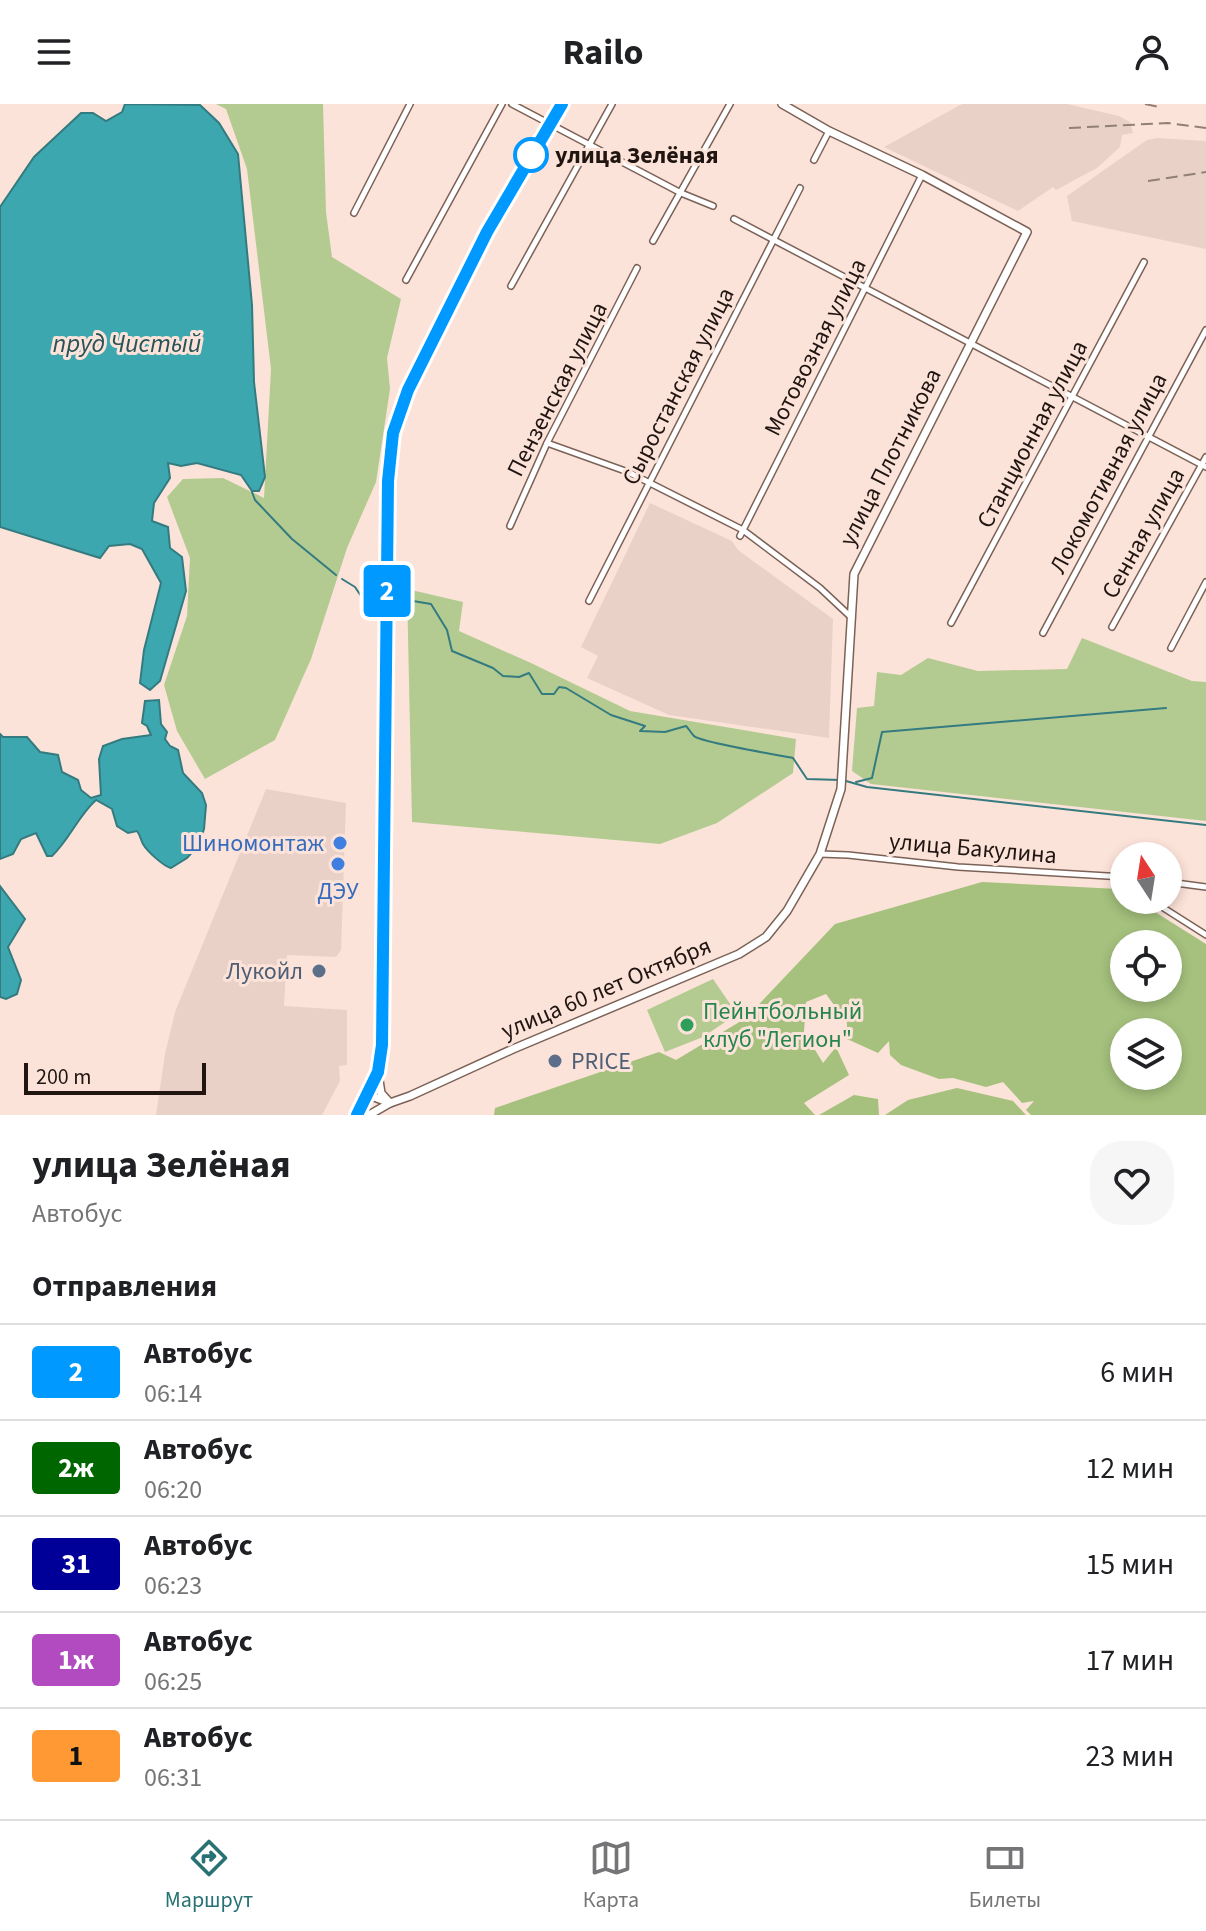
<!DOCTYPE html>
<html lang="ru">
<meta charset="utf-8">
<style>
body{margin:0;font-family:"Source Sans 3",sans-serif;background:#f6f6f6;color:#202124;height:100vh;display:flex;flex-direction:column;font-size:30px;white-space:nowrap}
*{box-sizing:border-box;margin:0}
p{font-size:26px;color:#757577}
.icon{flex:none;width:44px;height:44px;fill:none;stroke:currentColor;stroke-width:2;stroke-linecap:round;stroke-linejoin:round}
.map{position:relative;height:1011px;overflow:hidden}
.panel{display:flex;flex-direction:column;background:#fff;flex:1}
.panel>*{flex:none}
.badge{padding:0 16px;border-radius:6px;font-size:28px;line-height:52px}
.needle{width:52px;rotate:348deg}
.buttons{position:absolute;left:1110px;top:738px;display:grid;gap:16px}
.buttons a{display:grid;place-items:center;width:72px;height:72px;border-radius:50%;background:#fff;box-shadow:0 4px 12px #0003;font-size:40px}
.scale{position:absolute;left:24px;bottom:20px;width:182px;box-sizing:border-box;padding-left:8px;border:4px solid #201511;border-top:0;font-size:22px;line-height:28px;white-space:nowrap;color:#201511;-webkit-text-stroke:6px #fce3d9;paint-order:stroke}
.map>.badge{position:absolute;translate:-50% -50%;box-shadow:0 0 0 4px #fff}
h2{padding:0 32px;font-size:30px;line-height:72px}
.round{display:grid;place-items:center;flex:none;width:84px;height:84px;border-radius:32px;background:#f6f6f6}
.summary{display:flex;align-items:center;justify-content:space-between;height:136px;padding:0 32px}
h1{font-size:38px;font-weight:700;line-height:60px}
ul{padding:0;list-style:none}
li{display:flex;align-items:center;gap:24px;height:96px;padding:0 32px;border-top:2px solid #e0e0e0}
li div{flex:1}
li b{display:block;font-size:30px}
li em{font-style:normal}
li .badge{min-width:88px;font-weight:700;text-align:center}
header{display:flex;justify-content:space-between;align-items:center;height:104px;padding:0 32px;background:#fff;font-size:36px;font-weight:700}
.dock{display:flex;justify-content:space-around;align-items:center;height:112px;border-top:2px solid #e0e0e0;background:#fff;font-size:22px;color:#757577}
.dock a{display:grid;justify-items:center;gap:4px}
.dock .selected{color:#287273}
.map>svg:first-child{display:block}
.industrial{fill:#ead1c8}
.green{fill:#b3cb91}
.forest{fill:#a5c17d;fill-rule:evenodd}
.water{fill:#3da7af;stroke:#347b80;stroke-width:2}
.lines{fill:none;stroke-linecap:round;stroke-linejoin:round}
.stream{stroke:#347b80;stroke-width:2}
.minor-casing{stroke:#7b6257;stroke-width:8}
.tertiary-casing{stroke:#7b6257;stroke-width:10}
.primary-casing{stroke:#aa7f48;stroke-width:12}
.minor{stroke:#fff;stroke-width:5}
.tertiary{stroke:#fff;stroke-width:7}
.primary{stroke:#f9d4a3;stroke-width:9}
.rail{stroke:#917f78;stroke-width:2;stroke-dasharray:12 6;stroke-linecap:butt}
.line-casing{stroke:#fff;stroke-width:18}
.line{stroke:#09f;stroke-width:12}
.stop-dot{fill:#fff;stroke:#09f;stroke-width:4}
.shop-dot{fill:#3f7fe0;stroke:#fce3d9;stroke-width:3}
.service-dot{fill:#5c6f8a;stroke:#fce3d9;stroke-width:3}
.leisure-dot{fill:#2e9e5b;stroke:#fce3d9;stroke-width:3}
.labels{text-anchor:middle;stroke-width:6;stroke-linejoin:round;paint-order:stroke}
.stop-label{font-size:24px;font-weight:bold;fill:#201511;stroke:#fce3d9;text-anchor:start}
.street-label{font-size:24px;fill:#201511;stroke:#fce3d9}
.shop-label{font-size:24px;fill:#366cbe;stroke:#fce3d9;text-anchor:end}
.service-label{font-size:24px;fill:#4e5e75;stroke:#fce3d9;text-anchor:end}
.leisure-label{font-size:24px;fill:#27864d;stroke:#fce3d9;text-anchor:start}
.water-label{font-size:26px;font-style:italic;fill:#275458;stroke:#fce3d9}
</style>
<header><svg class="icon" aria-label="menu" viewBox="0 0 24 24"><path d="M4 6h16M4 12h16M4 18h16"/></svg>Railo<svg class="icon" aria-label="person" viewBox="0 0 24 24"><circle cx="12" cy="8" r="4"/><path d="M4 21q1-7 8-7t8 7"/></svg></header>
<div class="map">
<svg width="1206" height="1011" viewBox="0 0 1206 1011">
<rect width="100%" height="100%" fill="#fce3d9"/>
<g class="industrial">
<polygon points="962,0 1067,0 1119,12 1130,18 1133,29 1122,31 1120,43 1097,64 1056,86 1053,83 1018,107 884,43"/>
<polygon points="1157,34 1206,37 1206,145 1072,117 1067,92 1147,36"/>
<polygon points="650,399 732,437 738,446 833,515 829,634 669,611 587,574 598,552 581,543"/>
<polygon points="266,685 346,699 341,846 336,853 287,851 284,902 347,906 347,961 339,962 340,977 322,1011 156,1011 165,950 175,908"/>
</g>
<g class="green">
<polygon points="216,0 323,0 326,108 332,153 401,195 387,254 390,285 376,378 347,444 311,555 275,636 205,675 177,627 164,581 187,512 190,454 167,393 183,375 223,374 264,394 271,265 247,65 226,5"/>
<polygon points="407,485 463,498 459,527 531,559 630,607 796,635 793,669 717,719 660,740 412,718"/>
<polygon points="1082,534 1192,577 1206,578 1206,717 871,680 852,667 857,604 874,602 877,568 901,571 928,554 978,567 1067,565"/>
<polygon points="713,875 737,910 703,933 665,948 647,906"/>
</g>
<g class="forest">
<path d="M982,778L1118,785L1124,789V796H1136L1206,840V1011H1031L1026,1006L1034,997L1022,999L1003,978L986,983L953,974L939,975L901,961L890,951L889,937L878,949L847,935V919L826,890L806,898L804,928L823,959L836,943L849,971L804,999L815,1011H494L495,1004L659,948L676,956L746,914L835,820ZM1124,840H1168V884H1124ZM1124,928H1168V972H1124Z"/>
<polygon points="957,984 1013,997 1026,1011 885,1011 908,996"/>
<polygon points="854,991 878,995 879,1011 819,1011"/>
</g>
<g class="water">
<polygon points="125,0 200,1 219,19 238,50 252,201 254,278 265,373 259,387 252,387 241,371 197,359 181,362 168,359 170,374 154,399 152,417 168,423 170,444 182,453 186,487 160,577 150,586 140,579 144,546 161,479 142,445 130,440 109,442 100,454 0,423 0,103 34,53 81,9 93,9 106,17 122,8"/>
<path d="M159,596L161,620L167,628L165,635L170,642L178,646L183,669L202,689L206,701L204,725L198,742L187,754L171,764C163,762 147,747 143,740C141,736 140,731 137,727L128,729L117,722L112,705L96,696C78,712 70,735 52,752H47L36,729L21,735L13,750L0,755V630L3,633H27L40,648L58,651L62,668L78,676L81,686L91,694L101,691L99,655L103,642L122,635L151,631L147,622L142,619L145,597Z"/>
<polygon points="0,782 25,815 8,843 21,876 17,890 6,895 0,893"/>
</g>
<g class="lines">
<g class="stream">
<polyline points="252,388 255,396 292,435 336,471"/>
<polyline points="342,475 355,483 365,498 376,493"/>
<path d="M395,494L431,500L447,526L452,547L493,564L503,572L519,573L529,569L542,590H554L559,583L566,584L611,611L645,622L640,627L665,628L686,622C689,625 691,629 694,632C699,638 778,651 793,654L807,675L840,676"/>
<polyline points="846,677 867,683 1206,721"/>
<polyline points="856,678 872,674 882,628 1166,604"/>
</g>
<defs>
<g id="minor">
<polyline points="512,0 681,89 713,102"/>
<polyline points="814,56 829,27"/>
<polyline points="354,109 410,0"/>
<polyline points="734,115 1206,363"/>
<polyline points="653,137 730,0"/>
<polyline points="406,176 502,0"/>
<polyline points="511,182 612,0"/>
<polyline points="547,339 628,368 743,426 820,484 852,514"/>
<polyline points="510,422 547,339 637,164"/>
<polyline points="740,432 922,71"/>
<polyline points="589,497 800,84"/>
<polyline points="951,519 1144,158"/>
<polyline points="1112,523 1206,353"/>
<polyline points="1043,529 1206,226"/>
<polyline points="1171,544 1206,478"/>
<polyline points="820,750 848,751 958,763 1124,773"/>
<polyline points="1168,778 1206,783"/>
<polyline points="1151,796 1206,831"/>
</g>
<g id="tertiary">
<polyline points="369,991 390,999 410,992 513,945 739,850 766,833 787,807 820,750 841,685 854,470 1027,128 922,71 829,27 782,0"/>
<polyline points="369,1011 390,999 381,989 378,970"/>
</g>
<polyline id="primary" points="357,1011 378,968 382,941 388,377 393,329 408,286 487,128 562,0"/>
</defs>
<use href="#minor" class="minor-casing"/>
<use href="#tertiary" class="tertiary-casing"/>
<use href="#primary" class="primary-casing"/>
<use href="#minor" class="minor"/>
<use href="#tertiary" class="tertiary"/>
<use href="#primary" class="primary"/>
<g class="rail">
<polyline points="1145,0 1159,3"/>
<polyline points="1069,24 1168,19 1206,24"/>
<polyline points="1148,77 1206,68"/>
</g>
</g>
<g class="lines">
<defs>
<polyline id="line" points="357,1011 378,968 382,941 388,377 393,329 408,286 487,128 562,0"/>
</defs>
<use href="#line" class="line-casing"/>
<use href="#line" class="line"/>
</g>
<circle class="stop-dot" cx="531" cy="51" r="16"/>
<g class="shop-dot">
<circle cx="340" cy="739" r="8"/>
<circle cx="338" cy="760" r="8"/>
</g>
<g class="service-dot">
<circle cx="319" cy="867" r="8"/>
<circle cx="555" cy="957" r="8"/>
</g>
<circle class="leisure-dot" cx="687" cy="921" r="8"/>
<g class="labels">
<g class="stop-label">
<text x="555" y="59">улица Зелёная</text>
</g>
<g class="street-label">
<text transform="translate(815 243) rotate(-63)" y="8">Мотовозная улица</text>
<text transform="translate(678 282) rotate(-63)" y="8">Сыростанская улица</text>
<text transform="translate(557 285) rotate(-63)" y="8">Пензенская улица</text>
<text transform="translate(1032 330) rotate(-62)" y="8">Станционная улица</text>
<text transform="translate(890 353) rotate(-63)" y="8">улица Плотникова</text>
<text transform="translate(1108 369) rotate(-62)" y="8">Локомотивная улица</text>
<text transform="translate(1143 429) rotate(-61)" y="8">Сенная улица</text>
<text transform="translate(973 744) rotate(5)" y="8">улица Бакулина</text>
<text transform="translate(606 884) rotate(-23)" y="8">улица 60 лет Октября</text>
</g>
<g class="shop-label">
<text x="324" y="747">Шиномонтаж</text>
<text x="338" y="795" text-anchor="middle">ДЭУ</text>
</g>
<g class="service-label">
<text x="303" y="875">Лукойл</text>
<text x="571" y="965" text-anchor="start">PRICE</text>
</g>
<g class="leisure-label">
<text x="703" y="915">Пейнтбольный<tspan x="703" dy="28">клуб "Легион"</tspan></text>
</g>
<g class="water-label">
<text x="127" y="248">пруд Чистый</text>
</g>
</g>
</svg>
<div class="buttons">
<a><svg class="needle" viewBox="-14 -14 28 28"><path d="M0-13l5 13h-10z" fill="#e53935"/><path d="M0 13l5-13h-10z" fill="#757577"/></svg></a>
<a><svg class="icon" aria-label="locate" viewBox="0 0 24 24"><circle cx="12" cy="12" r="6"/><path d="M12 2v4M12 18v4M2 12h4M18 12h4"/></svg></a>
<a><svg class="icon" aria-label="layers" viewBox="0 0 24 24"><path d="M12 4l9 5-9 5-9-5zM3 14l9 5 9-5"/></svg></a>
</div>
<div class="scale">200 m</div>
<b class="badge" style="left:387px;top:487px;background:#09f;color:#fff">2</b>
</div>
<section class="panel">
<div class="summary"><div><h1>улица Зелёная</h1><p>Автобус</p></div><a class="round"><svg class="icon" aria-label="heart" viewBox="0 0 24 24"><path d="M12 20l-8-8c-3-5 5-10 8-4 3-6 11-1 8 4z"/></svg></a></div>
<h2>Отправления</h2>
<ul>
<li><span class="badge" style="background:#09f;color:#fff">2</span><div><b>Автобус</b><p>06:14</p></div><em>6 мин</em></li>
<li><span class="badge" style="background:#060;color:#fff">2ж</span><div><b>Автобус</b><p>06:20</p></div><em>12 мин</em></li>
<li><span class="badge" style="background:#009;color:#fff">31</span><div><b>Автобус</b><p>06:23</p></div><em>15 мин</em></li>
<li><span class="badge" style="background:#b24bc0;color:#fff">1ж</span><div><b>Автобус</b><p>06:25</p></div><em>17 мин</em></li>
<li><span class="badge" style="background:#f93;color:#111">1</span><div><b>Автобус</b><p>06:31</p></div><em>23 мин</em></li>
</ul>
</section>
<nav class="dock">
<a class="selected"><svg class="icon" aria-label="directions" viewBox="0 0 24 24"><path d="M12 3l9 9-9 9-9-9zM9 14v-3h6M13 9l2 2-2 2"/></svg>Маршрут</a>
<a><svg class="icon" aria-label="map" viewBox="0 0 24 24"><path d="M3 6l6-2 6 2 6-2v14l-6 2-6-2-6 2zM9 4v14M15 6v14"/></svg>Карта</a>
<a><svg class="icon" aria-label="tickets" viewBox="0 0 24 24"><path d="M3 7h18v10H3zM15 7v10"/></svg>Билеты</a>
</nav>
